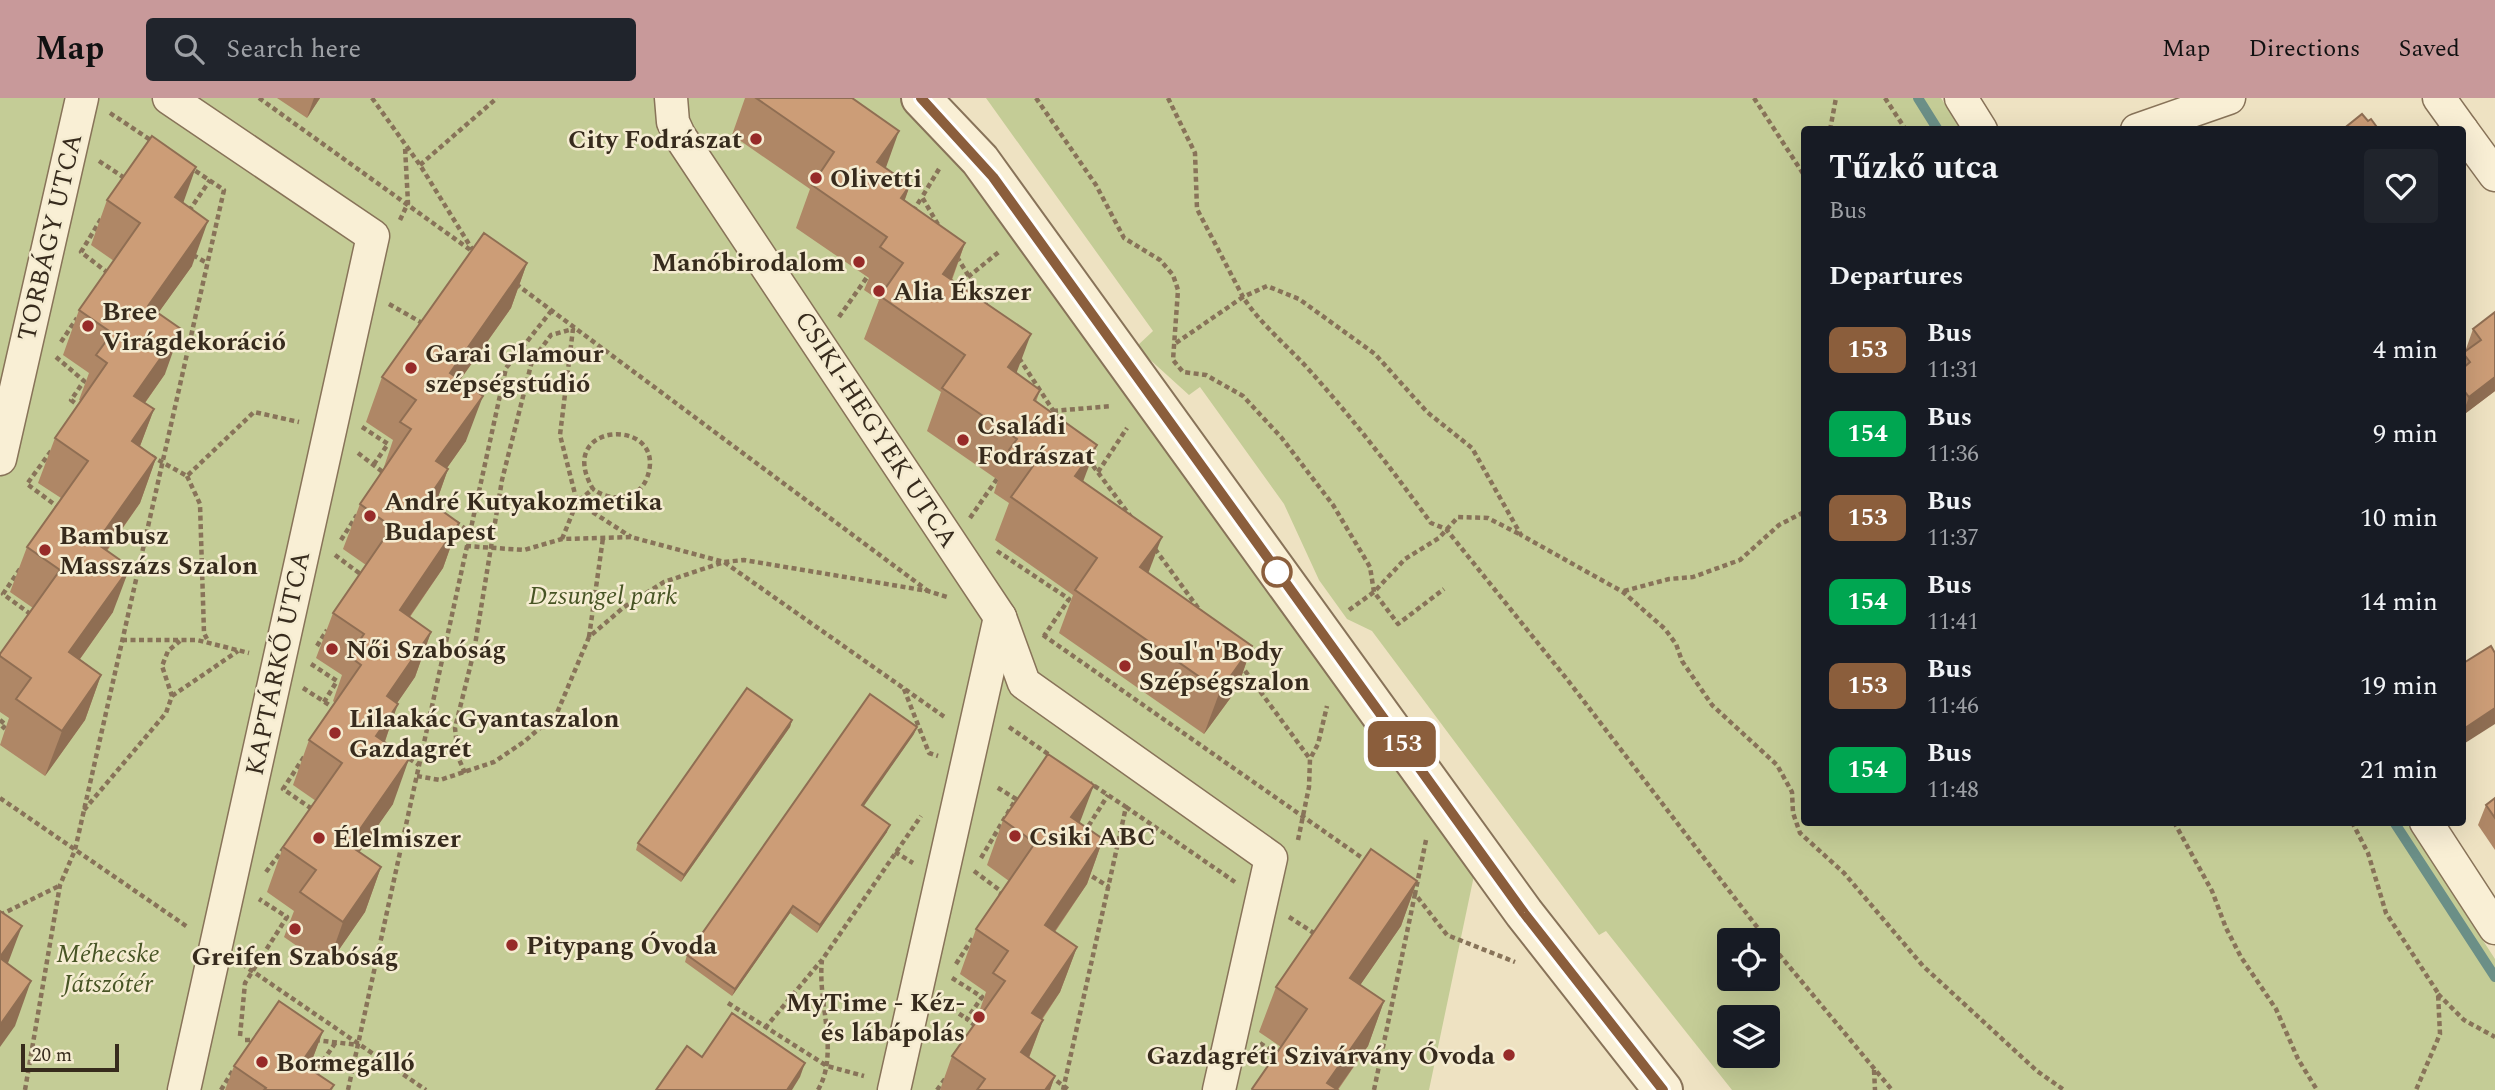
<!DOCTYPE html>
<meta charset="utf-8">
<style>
body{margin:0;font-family:Spectral,serif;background:#20242c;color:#f1f3f6;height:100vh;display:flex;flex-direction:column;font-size:26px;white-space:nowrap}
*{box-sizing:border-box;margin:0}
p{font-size:23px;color:#9ea1a6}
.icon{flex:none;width:38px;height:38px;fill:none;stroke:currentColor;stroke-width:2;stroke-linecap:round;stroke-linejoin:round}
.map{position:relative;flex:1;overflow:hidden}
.panel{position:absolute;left:1801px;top:28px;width:665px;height:700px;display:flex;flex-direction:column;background:#171b24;border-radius:7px;box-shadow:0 7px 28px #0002}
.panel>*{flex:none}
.badge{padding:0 14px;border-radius:10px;font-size:24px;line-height:46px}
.buttons{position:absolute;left:1717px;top:830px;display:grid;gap:14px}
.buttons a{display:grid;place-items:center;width:63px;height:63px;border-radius:7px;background:#171b24;box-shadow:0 7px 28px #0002;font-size:35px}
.scale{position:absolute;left:21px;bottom:18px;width:98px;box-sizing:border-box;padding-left:7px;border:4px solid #372b1d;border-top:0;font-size:19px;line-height:24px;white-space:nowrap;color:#372b1d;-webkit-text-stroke:5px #f5ecd1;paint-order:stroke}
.map>.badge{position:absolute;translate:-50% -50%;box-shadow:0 0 0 4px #fff}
h2{padding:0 28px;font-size:26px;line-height:63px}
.round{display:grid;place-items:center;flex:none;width:74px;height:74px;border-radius:7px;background:#20242c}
.head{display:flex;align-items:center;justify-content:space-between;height:119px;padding:0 28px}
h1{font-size:33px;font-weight:700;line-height:52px}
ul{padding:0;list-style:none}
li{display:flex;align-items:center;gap:21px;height:84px;padding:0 28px}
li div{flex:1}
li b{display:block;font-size:26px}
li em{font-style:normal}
li .badge{min-width:77px;font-weight:700;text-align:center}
header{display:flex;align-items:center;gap:42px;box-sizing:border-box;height:98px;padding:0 35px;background:#c8999a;color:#111}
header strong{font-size:33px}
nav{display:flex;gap:38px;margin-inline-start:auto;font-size:24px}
.search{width:490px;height:63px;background:#20242c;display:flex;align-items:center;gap:18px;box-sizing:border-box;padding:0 24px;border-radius:7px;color:#9ea1a6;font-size:26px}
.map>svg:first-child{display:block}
.green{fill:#c4cc96;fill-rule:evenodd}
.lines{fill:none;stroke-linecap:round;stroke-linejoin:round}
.stream{stroke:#6b8f87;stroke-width:10}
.minor-casing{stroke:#887359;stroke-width:35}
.tertiary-casing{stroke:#887359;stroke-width:42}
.path{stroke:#887359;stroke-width:4.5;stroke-dasharray:5 3.5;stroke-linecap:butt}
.minor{stroke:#f9efd5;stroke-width:32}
.tertiary{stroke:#f9efd5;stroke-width:38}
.wall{fill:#af8766}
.shaded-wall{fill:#8f6e53}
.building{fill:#cc9d77;stroke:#8f6e53;stroke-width:2}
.line-casing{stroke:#fff;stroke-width:16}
.line{stroke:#8b5e3c;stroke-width:10}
.poi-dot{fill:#972b29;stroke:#f5ecd1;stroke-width:2.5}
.stop-dot{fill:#fff;stroke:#8b5e3c;stroke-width:3.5}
.labels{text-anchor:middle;stroke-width:5;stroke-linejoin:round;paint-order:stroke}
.poi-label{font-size:26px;font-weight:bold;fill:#372b1d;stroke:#f5ecd1;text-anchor:start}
.street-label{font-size:26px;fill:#372b1d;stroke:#f5ecd1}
.park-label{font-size:26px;font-style:italic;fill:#475424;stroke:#f5ecd1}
</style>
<header>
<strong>Map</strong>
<div class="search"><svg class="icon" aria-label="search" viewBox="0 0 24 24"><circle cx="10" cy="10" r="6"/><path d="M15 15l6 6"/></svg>Search here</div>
<nav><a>Map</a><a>Directions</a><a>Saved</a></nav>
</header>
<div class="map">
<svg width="2495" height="992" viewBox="0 0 2495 992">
<rect width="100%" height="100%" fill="#eee2c2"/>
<g class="green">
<polygon points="0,0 912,0 1476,768 1429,992 0,992"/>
<path d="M986,0H1941L1961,31L1804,32V724L2407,725L2495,861V992H1732L1606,833L1599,837L1372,533L1347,521L1319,482L1284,406L1200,289L1189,297L1136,249L1153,233ZM1729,842H1768V880H1729ZM1729,919H1768V957H1729Z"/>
</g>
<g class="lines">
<g class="stream">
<polyline points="1918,0 1938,32"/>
<polyline points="2394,724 2495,879"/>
</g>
<defs>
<g id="minor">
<polyline points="169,0 373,138 184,992"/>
<polyline points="671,0 673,24 679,37 1000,519 1024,585 1271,760 1219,992"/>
<polyline points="1961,0 1981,32"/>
<polyline points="2439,0 2462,32"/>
<polyline points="2137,32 2229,0"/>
<polyline points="2462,32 2495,77"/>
<polyline points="0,361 82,0"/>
<polyline points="2426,724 2495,830"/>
<polyline points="894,992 1000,519"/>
</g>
<polyline id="tertiary" points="921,0 980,62 1524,815 1663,992"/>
</defs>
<use href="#minor" class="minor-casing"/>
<use href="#tertiary" class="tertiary-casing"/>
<g class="path">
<polyline points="259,0 476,156"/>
<polyline points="372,0 420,67 472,151"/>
<polyline points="1036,0 1096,87 1124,140 1160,162 1173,177 1178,192 1173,262 1183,274 1206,277 1243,298 1281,339 1333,407 1370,469 1374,494 1398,526 1444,491"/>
<polyline points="1168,0 1195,55 1197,111 1243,199 1267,188 1299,201 1375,256 1427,314 1472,350 1521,437 1623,494 1665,531 1676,546 1682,563 1712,607 1777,667 1792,694 1793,715 1800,735 1844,775 1923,868 2037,973 2064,992"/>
<polyline points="1754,0 1804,77"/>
<polyline points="1885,0 1906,32"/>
<polyline points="110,15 152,43"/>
<polyline points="1830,32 1836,0"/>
<polyline points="99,63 126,81"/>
<polyline points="420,67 497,0"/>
<polyline points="939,71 922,99 940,130"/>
<polyline points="189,113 210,82"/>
<polyline points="913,113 922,99"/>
<polyline points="101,121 81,154 108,175"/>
<polyline points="400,122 408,105 405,49"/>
<polyline points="193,157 207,165"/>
<polyline points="957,159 987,208"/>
<polyline points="968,179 1000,153"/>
<polyline points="516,186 928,493"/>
<polyline points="389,206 424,226"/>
<polyline points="839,219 870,175"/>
<polyline points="61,244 77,220"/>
<path d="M1176,245L1243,199C1261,227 1288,248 1311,274C1354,322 1393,373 1431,425L1446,431L1566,580L1767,842"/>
<polyline points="56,259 84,283 71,302 80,309"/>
<polyline points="1019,260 1058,320"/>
<polyline points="1053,313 1112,308"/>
<polyline points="362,329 388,346 374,366"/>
<polyline points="51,353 27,386 58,409"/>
<polyline points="358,355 384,375"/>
<polyline points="151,358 187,378 254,314 299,324"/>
<polyline points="1088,361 1131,419"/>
<polyline points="1098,374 1127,330"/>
<polyline points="187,378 200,406 204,535 209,545"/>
<polyline points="970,420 999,378"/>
<polyline points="455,424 469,433"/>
<path d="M562,441L577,404L593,391C552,322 670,318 647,380C638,403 610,404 593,391"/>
<polyline points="341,442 357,417"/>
<polyline points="466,448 524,452 562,441 631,439 724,464 946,620"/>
<polyline points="1155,451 1201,514"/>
<polyline points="997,453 1069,501 1044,538"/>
<polyline points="335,457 363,478"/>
<polyline points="20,471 3,496 33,518"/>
<polyline points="1624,493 1669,481 1693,479 1740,462 1779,427 1804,414"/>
<polyline points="1349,512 1374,494 1405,461 1439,440 1458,419 1488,420 1521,437"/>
<polyline points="1043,537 1368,764"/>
<polyline points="589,539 603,440"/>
<polyline points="122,542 197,542 249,555"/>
<polyline points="317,548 327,532"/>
<polyline points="311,566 337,583 324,604"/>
<polyline points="1240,566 1310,661"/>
<polyline points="303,590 337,612"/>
<polyline points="904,591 929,655 938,658"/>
<polyline points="172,598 238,553"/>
<polyline points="0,622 6,627 0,633"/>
<polyline points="1009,629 1051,658"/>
<polyline points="402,656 419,667"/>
<polyline points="304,659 283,691 312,711"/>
<polyline points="465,675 458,659 455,630 474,553 502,382 532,263 551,237 573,231 560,337 577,404 631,439"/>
<polyline points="417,678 440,682 494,664 525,643 557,615 589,539 624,509 664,484 724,464 744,462 928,493 947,499"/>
<polyline points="0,700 189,830"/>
<polyline points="1126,709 1235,784"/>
<polyline points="84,712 166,615 172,598 162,568 168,553 180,543"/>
<polyline points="2174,724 2212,793 2226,830 2241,859 2276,911 2298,961 2317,992"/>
<polyline points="2352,724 2368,755 2386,815 2438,895 2440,936 2416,992"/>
<polyline points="1084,735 1108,697"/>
<polyline points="1298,742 1309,689 1310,661 1318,646 1327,608"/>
<polyline points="1426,742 1415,796 1447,837 1515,864"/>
<polyline points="895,754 913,765"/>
<polyline points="981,760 1016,701 995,688"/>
<polyline points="974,773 1002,794 1000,798"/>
<polyline points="266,774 286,747"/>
<polyline points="1085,774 1109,789"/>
<polyline points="0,817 59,788"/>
<polyline points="1289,819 1317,837"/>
<polyline points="1768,843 1892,992"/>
<polyline points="242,866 426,992"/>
<polyline points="956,866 974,838"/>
<polyline points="952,880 982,899 967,921 977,929"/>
<polyline points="2438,896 2464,922 2495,939"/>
<polyline points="728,905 827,968 864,978"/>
<polyline points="945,906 967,921"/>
<polyline points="765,930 821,863"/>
<polyline points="240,938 245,885 287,819 259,801"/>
<polyline points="245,942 257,942"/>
<polyline points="315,942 359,947"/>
<polyline points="1260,945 1279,958"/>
<polyline points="1874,972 1875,992"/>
<polyline points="313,977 336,944"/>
<polyline points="1050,978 1069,992"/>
<polyline points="25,992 60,787 75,752 224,92 191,70"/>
<polyline points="221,992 234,971"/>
<polyline points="348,992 506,270 552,212"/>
<path d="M818,992C840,954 817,904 822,862L921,718"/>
<polyline points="937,992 945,981"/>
<polyline points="1063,992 1126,709 1090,685"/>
<polyline points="1374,992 1415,796 1410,793"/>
</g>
<use href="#minor" class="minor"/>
<use href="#tertiary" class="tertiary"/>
</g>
<g class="wall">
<polygon points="277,0 320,0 307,20"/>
<polygon points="745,0 852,0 886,70 910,87 904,103 965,145 952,182 1017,276 1040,292 1036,304 1083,384 1148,475 1252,548 1237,591 1204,636 1059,535 1073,497 995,442 1009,405 994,395 998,382 927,333 941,294 864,241 879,202 864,192 869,180 796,130 810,91 732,37"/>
<polygon points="107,102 183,105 192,168 158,215 165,276 145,305 154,311 140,348 156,360 140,405 107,453 113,514 80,561 101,577 85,622 45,678 0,647 9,620 0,614 0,556 33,510 10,494 27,449 61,400 38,385 55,340 81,303 79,302 89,275 63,257 79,212 114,163 91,147"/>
<polygon points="527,165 511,210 460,282 466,343 447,370 448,371 435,408 459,425 443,470 410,519 431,534 415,579 397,605 385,644 393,706 359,754 381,769 365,814 327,869 284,839 294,813 267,794 283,749 316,703 293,687 309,642 335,605 333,603 342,577 316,560 333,515 366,467 343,451 360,406 385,369 384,369 393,342 366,324 382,279"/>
<polygon points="2495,214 2495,293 2462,318 2462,257 2463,255 2466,252 2466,251 2473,231"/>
<polygon points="792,622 790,629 681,784 636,752 638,745"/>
<polygon points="914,636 863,708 887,734 817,835 790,815 732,898 685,864 687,857"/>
<polygon points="2495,700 2495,752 2478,727 2486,707"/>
<polygon points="1003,722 1080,725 1103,741 1087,786 1055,834 1077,849 1060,894 1042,922 1043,922 1029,960 1055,978 1050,992 940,992 952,958 978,921 977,920 986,894 960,876 976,831 1009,783 987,767"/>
<polygon points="1417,783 1401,828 1360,887 1384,903 1368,948 1338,992 1252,992 1281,949 1259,934 1276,889"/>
<polygon points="323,933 309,970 334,987 332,992 225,992 234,968"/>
</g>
<g class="shaded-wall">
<polygon points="314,0 320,0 307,20"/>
<polygon points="899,33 884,75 877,64"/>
<polygon points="196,69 180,114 175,99"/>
<polygon points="910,87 895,130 901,100"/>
<polygon points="208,123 192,168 131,253 148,208"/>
<polygon points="965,145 949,188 943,176"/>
<polygon points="527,165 511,210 433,320 450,275"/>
<polygon points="181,231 165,276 118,343 134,298"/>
<polygon points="1031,236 1015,279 1008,269"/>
<polygon points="2495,279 2495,293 2462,318 2469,299"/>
<polygon points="483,298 466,343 420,408 436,363"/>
<polygon points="154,311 137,356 132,343"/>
<polygon points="1097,347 1081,389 1075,378"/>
<polygon points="156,360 140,405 80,490 96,445"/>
<polygon points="448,371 432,416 427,402"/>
<polygon points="459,425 443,470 383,557 400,512"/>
<polygon points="1162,439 1146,481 1140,469"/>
<polygon points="130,469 113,514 53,599 69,554"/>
<polygon points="431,534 415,579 371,643 387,598"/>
<polygon points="1252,548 1237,591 1204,636 1220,593"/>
<polygon points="101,577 85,622 45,678 62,633"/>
<polygon points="398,606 382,651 376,638"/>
<polygon points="2495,610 2495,626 2462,647 2462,632"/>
<polygon points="792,622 790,629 681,784 684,777"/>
<polygon points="917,629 914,636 859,715 862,707"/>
<polygon points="409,661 393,706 333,792 349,747"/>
<polygon points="1094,687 1077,732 1071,719"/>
<polygon points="890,727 887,734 817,835 820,827"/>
<polygon points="1103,741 1087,786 1028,872 1045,827"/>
<polygon points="381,769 365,814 327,869 343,824"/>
<polygon points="1417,783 1401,828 1334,925 1350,880"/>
<polygon points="793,808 790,815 732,898 735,891"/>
<polygon points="22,828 5,873 0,880 0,859"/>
<polygon points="1077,849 1060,894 1015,960 1032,915"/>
<polygon points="31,883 15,928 0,949 0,927"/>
<polygon points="1384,903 1368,948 1337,992 1327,985"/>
<polygon points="1043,922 1026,967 1021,954"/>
<polygon points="323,933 306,978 301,965"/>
<polygon points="805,965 800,979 792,992 787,992"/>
<polygon points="1055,978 1050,992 1045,992"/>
</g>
<g class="building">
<polygon points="756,0 852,0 899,33 877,64 910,87 901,100 965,145 943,176 1031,236 1008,269 1040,292 1034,302 1097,347 1075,378 1162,439 1140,469 1252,548 1220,593 1075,492 1097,460 1011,399 1033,368 1009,352 1017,341 942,290 965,257 880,198 903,165 880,149 887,139 812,87 834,54"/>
<polygon points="2362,16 2368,23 2371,21 2379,32 2342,32"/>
<polygon points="152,38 196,69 175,99 208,123 148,208 181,231 134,298 154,311 132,343 156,360 96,445 130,469 69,554 101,577 62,633 16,601 31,580 0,558 0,556 60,472 27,449 88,363 55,340 107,265 96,257 112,235 79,212 140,125 107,102"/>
<polygon points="484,135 527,165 450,275 483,298 436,363 448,371 427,402 459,425 400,512 431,534 387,598 398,606 376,638 409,661 349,747 381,769 343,824 300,794 316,772 283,749 342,665 309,642 361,567 349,558 364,536 333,515 392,429 360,406 411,331 400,324 416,302 382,279"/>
<polygon points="2495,214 2495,279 2469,299 2462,290 2462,271 2470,264 2463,255 2481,242 2473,231"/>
<polygon points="2491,548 2495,555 2495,610 2462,632 2462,566"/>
<polygon points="747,590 792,622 684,777 638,745"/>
<polygon points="870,596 917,629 862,707 890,727 820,827 793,808 735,891 687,857"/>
<polygon points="1048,656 1094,687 1071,719 1103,741 1045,827 1077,849 1032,915 1043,922 1021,954 1055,978 1045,992 977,992 985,981 952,958 1005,883 993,875 1008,853 976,831 1035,745 1003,722"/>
<polygon points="2495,700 2495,720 2486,707"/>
<polygon points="1371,751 1417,783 1350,880 1384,903 1327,985 1338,992 1253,992 1252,991 1307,911 1276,889"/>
<polygon points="0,813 22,828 0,859"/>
<polygon points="0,860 31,883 0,927"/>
<polygon points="279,903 323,933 301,965 334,987 330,992 264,992 266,990 234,968"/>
<polygon points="732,915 805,965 787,992 656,992 687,948 702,959"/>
</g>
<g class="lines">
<defs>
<polyline id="line" points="921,0 993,79 1524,815 1663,992"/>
</defs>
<use href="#line" class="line-casing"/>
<use href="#line" class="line"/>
</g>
<g class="poi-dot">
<circle cx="756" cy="41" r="7"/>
<circle cx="816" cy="80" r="7"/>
<circle cx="859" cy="164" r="7"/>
<circle cx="879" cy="193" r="7"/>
<circle cx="88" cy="228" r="7"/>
<circle cx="411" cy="270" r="7"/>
<circle cx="963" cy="342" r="7"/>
<circle cx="370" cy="418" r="7"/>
<circle cx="45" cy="452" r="7"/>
<circle cx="332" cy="551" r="7"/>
<circle cx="1125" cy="568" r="7"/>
<circle cx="335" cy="635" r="7"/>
<circle cx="1015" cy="738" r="7"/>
<circle cx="319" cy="740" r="7"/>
<circle cx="295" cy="831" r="7"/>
<circle cx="512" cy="847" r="7"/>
<circle cx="979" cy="919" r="7"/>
<circle cx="1509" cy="957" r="7"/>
<circle cx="262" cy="964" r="7"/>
</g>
<circle class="stop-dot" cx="1277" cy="474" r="14"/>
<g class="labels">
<g class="poi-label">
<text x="742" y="50" text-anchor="end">City Fodrászat</text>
<text x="830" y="89">Olivetti</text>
<text x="845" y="173" text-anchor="end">Manóbirodalom</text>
<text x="893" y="202">Alia Ékszer</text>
<text x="102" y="222">Bree<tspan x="102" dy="30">Virágdekoráció</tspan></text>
<text x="425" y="264">Garai Glamour<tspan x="425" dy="30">szépségstúdió</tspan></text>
<text x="977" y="336">Családi<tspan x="977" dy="30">Fodrászat</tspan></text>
<text x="384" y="412">André Kutyakozmetika<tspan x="384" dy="30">Budapest</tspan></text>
<text x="59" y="446">Bambusz<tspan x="59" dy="30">Masszázs Szalon</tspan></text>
<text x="346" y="560">Női Szabóság</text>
<text x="1139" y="562">Soul'n'Body<tspan x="1139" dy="30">Szépségszalon</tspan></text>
<text x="349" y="629">Lilaakác Gyantaszalon<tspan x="349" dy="30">Gazdagrét</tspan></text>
<text x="1029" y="747">Csiki ABC</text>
<text x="333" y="749">Élelmiszer</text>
<text x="526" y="856">Pitypang Óvoda</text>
<text x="295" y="867" text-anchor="middle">Greifen Szabóság</text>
<text x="965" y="913" text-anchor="end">MyTime - Kéz-<tspan x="965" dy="30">és lábápolás</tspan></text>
<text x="1495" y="966" text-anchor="end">Gazdagréti Szivárvány Óvoda</text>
<text x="276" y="973">Bormegálló</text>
</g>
<g class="street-label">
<text transform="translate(49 139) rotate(-77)" y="9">TORBÁGY UTCA</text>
<text transform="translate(877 331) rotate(57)" y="9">CSIKI-HEGYEK UTCA</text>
<text transform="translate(277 565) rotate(-78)" y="9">KAPTÁRKŐ UTCA</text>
</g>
<g class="park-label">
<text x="603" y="506">Dzsungel park</text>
<text x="108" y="864">Méhecske<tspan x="108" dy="30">Játszótér</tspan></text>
</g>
</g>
</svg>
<div class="buttons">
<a><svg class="icon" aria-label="locate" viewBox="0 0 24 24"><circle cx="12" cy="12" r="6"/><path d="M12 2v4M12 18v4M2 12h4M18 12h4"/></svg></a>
<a><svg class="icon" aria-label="layers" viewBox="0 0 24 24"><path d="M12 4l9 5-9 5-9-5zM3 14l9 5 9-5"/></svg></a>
</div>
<div class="scale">20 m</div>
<b class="badge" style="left:1402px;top:646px;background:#8b5e3c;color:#fff">153</b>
<section class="panel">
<div class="head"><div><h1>Tűzkő utca</h1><p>Bus</p></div><a class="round"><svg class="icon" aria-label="heart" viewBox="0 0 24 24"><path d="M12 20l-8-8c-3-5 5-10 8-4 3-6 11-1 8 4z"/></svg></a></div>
<h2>Departures</h2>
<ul>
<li><span class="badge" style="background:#8b5e3c;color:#fff">153</span><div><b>Bus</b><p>11:31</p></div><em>4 min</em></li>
<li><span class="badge" style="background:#00a651;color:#fff">154</span><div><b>Bus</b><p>11:36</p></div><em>9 min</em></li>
<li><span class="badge" style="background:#8b5e3c;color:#fff">153</span><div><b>Bus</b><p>11:37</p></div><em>10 min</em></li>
<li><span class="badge" style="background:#00a651;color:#fff">154</span><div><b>Bus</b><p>11:41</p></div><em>14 min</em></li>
<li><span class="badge" style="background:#8b5e3c;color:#fff">153</span><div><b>Bus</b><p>11:46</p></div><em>19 min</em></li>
<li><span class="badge" style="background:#00a651;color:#fff">154</span><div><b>Bus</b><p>11:48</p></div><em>21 min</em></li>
</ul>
</section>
</div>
